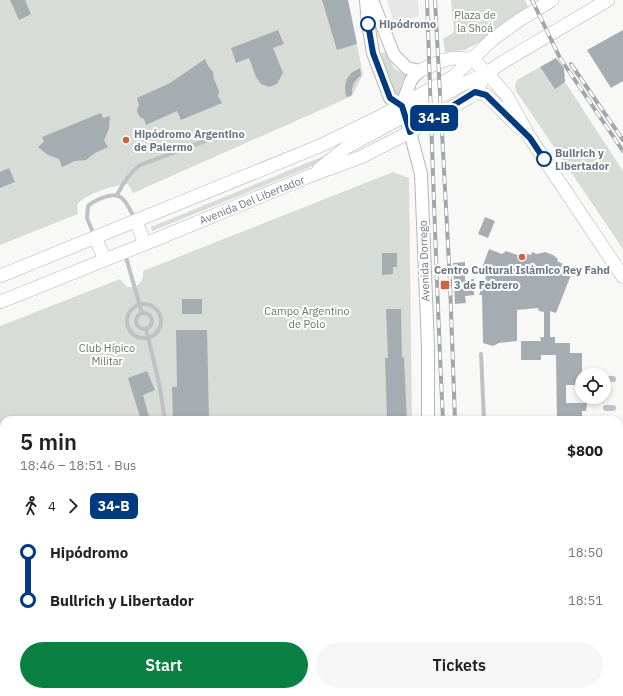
<!DOCTYPE html>
<meta charset="utf-8">
<style>
body{margin:0;font-family:"IBM Plex Sans",sans-serif;background:#f6f6f6;color:#222;height:100vh;display:flex;flex-direction:column;font-size:15px;white-space:nowrap}
*{box-sizing:border-box;margin:0}
p{font-size:13px;color:#767676}
.icon{flex:none;width:22px;height:22px;fill:none;stroke:currentColor;stroke-width:2;stroke-linecap:round;stroke-linejoin:round}
.map{position:relative;flex:1;overflow:hidden}
.side{position:absolute;left:0px;top:416px;width:623px;height:280px;display:flex;flex-direction:column;background:#fff;border-radius:12px 12px 0 0;box-shadow:0 2px 6px #0003}
.side>*{flex:none}
.badge{padding:0 8px;border-radius:6px;font-size:14px;line-height:26px}
.fabs{position:absolute;left:575px;top:368px;display:grid;gap:8px}
.fabs a{display:grid;place-items:center;width:36px;height:36px;border-radius:50%;background:#fff;box-shadow:0 2px 6px #0003;font-size:20px}
.map>.badge{position:absolute;translate:-50% -50%;box-shadow:0 0 0 2px #fff}
.legs{display:flex;align-items:center;gap:6px;height:44px;padding:0 20px;font-size:13px}
.legs p{margin-inline-start:auto}
.overview{display:flex;align-items:center;justify-content:space-between;height:68px;padding:0 20px}
h1{font-size:22px;font-weight:600;line-height:30px}
.button{display:flex;gap:8px;margin-top:auto;padding:8px 20px}
.button a{flex:1;height:46px;border-radius:24px;background:#0b8043;color:#fff;font-size:16px;font-weight:600;line-height:46px;text-align:center}
.button a+a{background:#f6f6f6;color:#222}
ul{padding:0 20px;list-style:none}
li{display:flex;align-items:center;gap:14px;height:48px;font-size:15px}
li i{display:grid;place-items:center;width:6px;height:100%;margin:0 5px;background:currentColor}
li i::after{content:'';width:10px;height:10px;margin:-5px;border:3px solid;border-radius:50%;background:#fff}
li p{margin-inline-start:auto}
li:first-child i{background:linear-gradient(#0000 50%,currentColor 0)}
li:last-child i{background:linear-gradient(currentColor 50%,#0000 0)}
.map>svg:first-child{display:block}
.built{fill:#e6e7e6}
.green{fill:#d8dcd6}
.building{fill:#a6adb2}
.lines{fill:none;stroke-linecap:round;stroke-linejoin:round}
.secondary-casing{stroke:#b3b7bb;stroke-width:14}
.primary-casing{stroke:#b2b6b9;stroke-width:14}
.service{stroke:#bec2c5;stroke-width:4}
.pedestrian{stroke:#bec2c5;stroke-width:6}
.minor{stroke:#bec2c5;stroke-width:8}
.secondary{stroke:#fff;stroke-width:12}
.primary{stroke:#fff;stroke-width:13}
.rail-casing{stroke:#a0a6ab;stroke-width:4}
.rail{stroke:#fff;stroke-width:2.5;stroke-dasharray:8;stroke-linecap:butt}
.line-1-casing{stroke:#fff;stroke-width:9}
.line-1{stroke:#003b80;stroke-width:6}
.stop-1-dot{fill:#fff;stroke:#003b80;stroke-width:2}
.poi-dot{fill:#ce6241;stroke:#fff;stroke-width:1.5}
.labels{text-anchor:middle;stroke-width:4;stroke-linejoin:round;paint-order:stroke}
.park-label{font-size:11px;fill:#687665;stroke:#fff}
.stop-label{font-size:11px;font-weight:bold;fill:#6b7883;stroke:#fff;text-anchor:start}
.poi-label{font-size:11px;font-weight:bold;fill:#6b7883;stroke:#fff;text-anchor:start}
.street-label{font-size:11px;fill:#6b7883;stroke:#fff}
</style>
<div class="map">
<svg width="623" height="696" viewBox="0 0 623 696">
<rect width="100%" height="100%" fill="#f8f8f6"/>
<g class="built">
<polygon points="387,0 418,0 419,16 405,20 393,20"/>
<polygon points="623,502 623,696 462,696 463,692 619,692 619,503"/>
</g>
<g class="green">
<path d="M0,0H348L363,74L352,96L133,193L128,184C115,185 84,194 77,205L78,214L0,245Z"/>
<polygon points="451,0 525,0 529,10 491,36 465,50 445,52 443,39 454,32"/>
<polygon points="385,52 394,68 406,76 402,82 401,92 396,96 390,84 381,53"/>
<polygon points="540,67 555,88 565,82 623,171 623,249 516,91 515,86 517,80"/>
<polygon points="324,156 325,157 315,165 152,231 151,227"/>
<path d="M393,172L409,178L412,420H4V625L0,626V326L120,279L127,287C138,288 144,282 143,271Z"/>
</g>
<g class="building">
<polygon points="10,0 25,0 31,14 19,20"/>
<polygon points="322,0 348,0 357,44 337,50"/>
<polygon points="278,30 284,44 273,48 283,73 277,84 269,87 261,84 256,77 249,58 236,63 231,48"/>
<polygon points="623,30 623,81 611,88 587,50"/>
<polygon points="556,58 564,68 565,82 555,89 540,67"/>
<polygon points="205,59 208,66 213,72 214,79 219,91 218,96 222,103 181,120 177,111 146,125 144,119 140,117 138,114 137,110 139,105 137,98 170,83"/>
<polygon points="360,68 361,76 358,78 354,83 352,89 352,95 346,97 345,86 347,79 351,73"/>
<polygon points="101,113 103,118 110,116 109,129 104,140 108,147 95,153 86,160 75,161 62,167 59,159 48,155 38,147 44,142 42,137"/>
<polygon points="9,168 15,182 0,188 0,172"/>
<polygon points="485,217 495,221 488,238 478,234"/>
<polygon points="489,249 502,254 506,251 526,258 527,254 531,255 532,252 537,254 545,252 553,255 558,259 557,261 563,264 561,267 566,268 565,271 571,275 556,313 550,311 550,337 555,337 555,343 570,343 570,353 582,353 582,385 566,385 566,403 587,403 586,411 582,411 582,420 557,420 556,355 541,355 541,360 521,360 521,341 541,341 540,337 544,337 544,312 539,311 538,308 517,310 517,341 499,343 493,346 483,343 482,295 479,295 487,274 481,271"/>
<polygon points="382,253 397,253 397,267 393,267 393,274 382,275"/>
<polygon points="465,262 465,280 474,279 474,295 465,296 466,303 455,304 453,263"/>
<rect x="182" y="299" width="20" height="15"/>
<polygon points="386,309 401,309 402,358 404,357 407,420 387,420 385,358 388,358"/>
<polygon points="176,330 207,330 209,420 173,420 172,387 177,387"/>
<polygon points="147,371 155,390 143,395 150,420 141,420 128,378"/>
</g>
<g class="lines">
<defs>
<g id="secondary">
<polyline points="366,0 368,23 373,53 390,98 402,105"/>
<polyline points="372,0 394,55 407,68 419,71 411,80 402,105 410,132 421,174 428,347 428,420"/>
<polyline points="619,486 623,485"/>
<polyline points="417,696 417,692"/>
</g>
<g id="primary">
<polyline points="419,71 444,60 453,58 472,59 487,73 507,96 530,138 623,277"/>
<polyline points="475,92 486,95 520,128"/>
<polyline points="319,169 347,147 465,83 487,73"/>
<polyline points="136,221 145,244"/>
<polyline points="95,238 105,259"/>
<polyline points="0,276 322,145 383,115 453,77 493,39 518,21 552,0"/>
<polyline points="0,302 152,241 312,175 361,157 410,132 468,98 475,92 487,73 503,62 608,0"/>
</g>
</defs>
<use href="#secondary" class="secondary-casing"/>
<use href="#primary" class="primary-casing"/>
<g class="service">
<path d="M117,195C123,183 129,173 140,165L227,133"/>
<path d="M94,235L87,218L88,206C92,202 97,200 102,198C123,189 126,203 135,219"/>
<polyline points="125,254 142,313"/>
<circle cx="144" cy="321" r="17"/>
<circle cx="144" cy="321" r="8"/>
<polyline points="146,329 159,383 165,420"/>
<polyline points="481,354 484,420"/>
<polyline points="619,532 623,531"/>
<polyline points="619,550 623,564"/>
<polyline points="0,597 4,596"/>
<polyline points="619,613 623,627"/>
<polyline points="619,642 623,641"/>
<polyline points="619,683 623,681"/>
<polyline points="487,692 491,696"/>
<polyline points="508,692 509,696"/>
<polyline points="527,692 528,695"/>
<polyline points="599,696 604,692"/>
</g>
<g class="pedestrian">
<polyline points="605,379 613,379"/>
<polyline points="606,408 613,408"/>
</g>
<g class="minor">
<polyline points="216,692 218,696"/>
<polyline points="72,696 82,692"/>
<polyline points="321,696 321,692"/>
</g>
<use href="#secondary" class="secondary"/>
<use href="#primary" class="primary"/>
<defs>
<g id="rail">
<path d="M427,0C432,140 436,280 443,420"/>
<polyline points="435,0 450,283 455,420"/>
<polyline points="532,0 560,58 623,151"/>
<polyline points="571,64 623,140"/>
<polyline points="438,696 438,692"/>
</g>
</defs>
<use href="#rail" class="rail-casing"/>
<use href="#rail" class="rail"/>
</g>
<g class="lines">
<defs>
<polyline id="line-1" points="368,24 373,53 390,98 402,106 410,132 475,92 486,95 530,138 544,159"/>
</defs>
<use href="#line-1" class="line-1-casing"/>
<use href="#line-1" class="line-1"/>
</g>
<g class="stop-1-dot">
<circle cx="368" cy="24" r="7"/>
<circle cx="544" cy="159" r="7"/>
</g>
<g class="poi-dot">
<circle cx="126" cy="140" r="4"/>
<circle cx="522" cy="257" r="4"/>
<rect x="440" y="280" width="10" height="10" rx="2"/>
</g>
<g class="labels">
<g class="park-label">
<text x="475" y="19">Plaza de<tspan x="475" dy="13">la Shoá</tspan></text>
<text x="307" y="315">Campo Argentino<tspan x="307" dy="13">de Polo</tspan></text>
<text x="107" y="352">Club Hípico<tspan x="107" dy="13">Militar</tspan></text>
</g>
<g class="stop-label">
<text x="379" y="28">Hipódromo</text>
<text x="555" y="157">Bullrich y<tspan x="555" dy="13">Libertador</tspan></text>
</g>
<g class="poi-label">
<text x="134" y="138">Hipódromo Argentino<tspan x="134" dy="13">de Palermo</tspan></text>
<text x="522" y="274" text-anchor="middle">Centro Cultural Islámico Rey Fahd</text>
<text x="454" y="289">3 de Febrero</text>
</g>
<g class="street-label">
<text transform="translate(252 200) rotate(-22)" y="4">Avenida Del Libertador</text>
<text transform="translate(424 261) rotate(-92)" y="4">Avenida Dorrego</text>
</g>
</g>
</svg>
<div class="fabs">
<a><svg class="icon" aria-label="locate" viewBox="0 0 24 24"><circle cx="12" cy="12" r="6"/><path d="M12 2v4M12 18v4M2 12h4M18 12h4"/></svg></a>
</div>
<b class="badge" style="left:434px;top:118px;background:#003b80;color:#fff">34-B</b>
<section class="side">
<div class="overview"><div><h1>5 min</h1><p>18:46 – 18:51 · Bus</p></div><b>$800</b></div>
<div class="legs"><svg class="icon" aria-label="walk" viewBox="0 0 24 24"><circle cx="13" cy="4" r="2"/><path d="M13 8l-2 6 4 7M11 14l-3 7M7 12l3-4h3l4 4"/></svg>4<svg class="icon" aria-label="forward" viewBox="0 0 24 24"><path d="M9 5l7 7-7 7"/></svg><b class="badge" style="background:#003b80;color:#fff">34-B</b></div>
<ul>
<li><i style="color:#003b80"></i><b>Hipódromo</b><p>18:50</p></li>
<li><i style="color:#003b80"></i><b>Bullrich y Libertador</b><p>18:51</p></li>
</ul>
<div class="button"><a>Start</a><a>Tickets</a></div>
</section>
</div>
